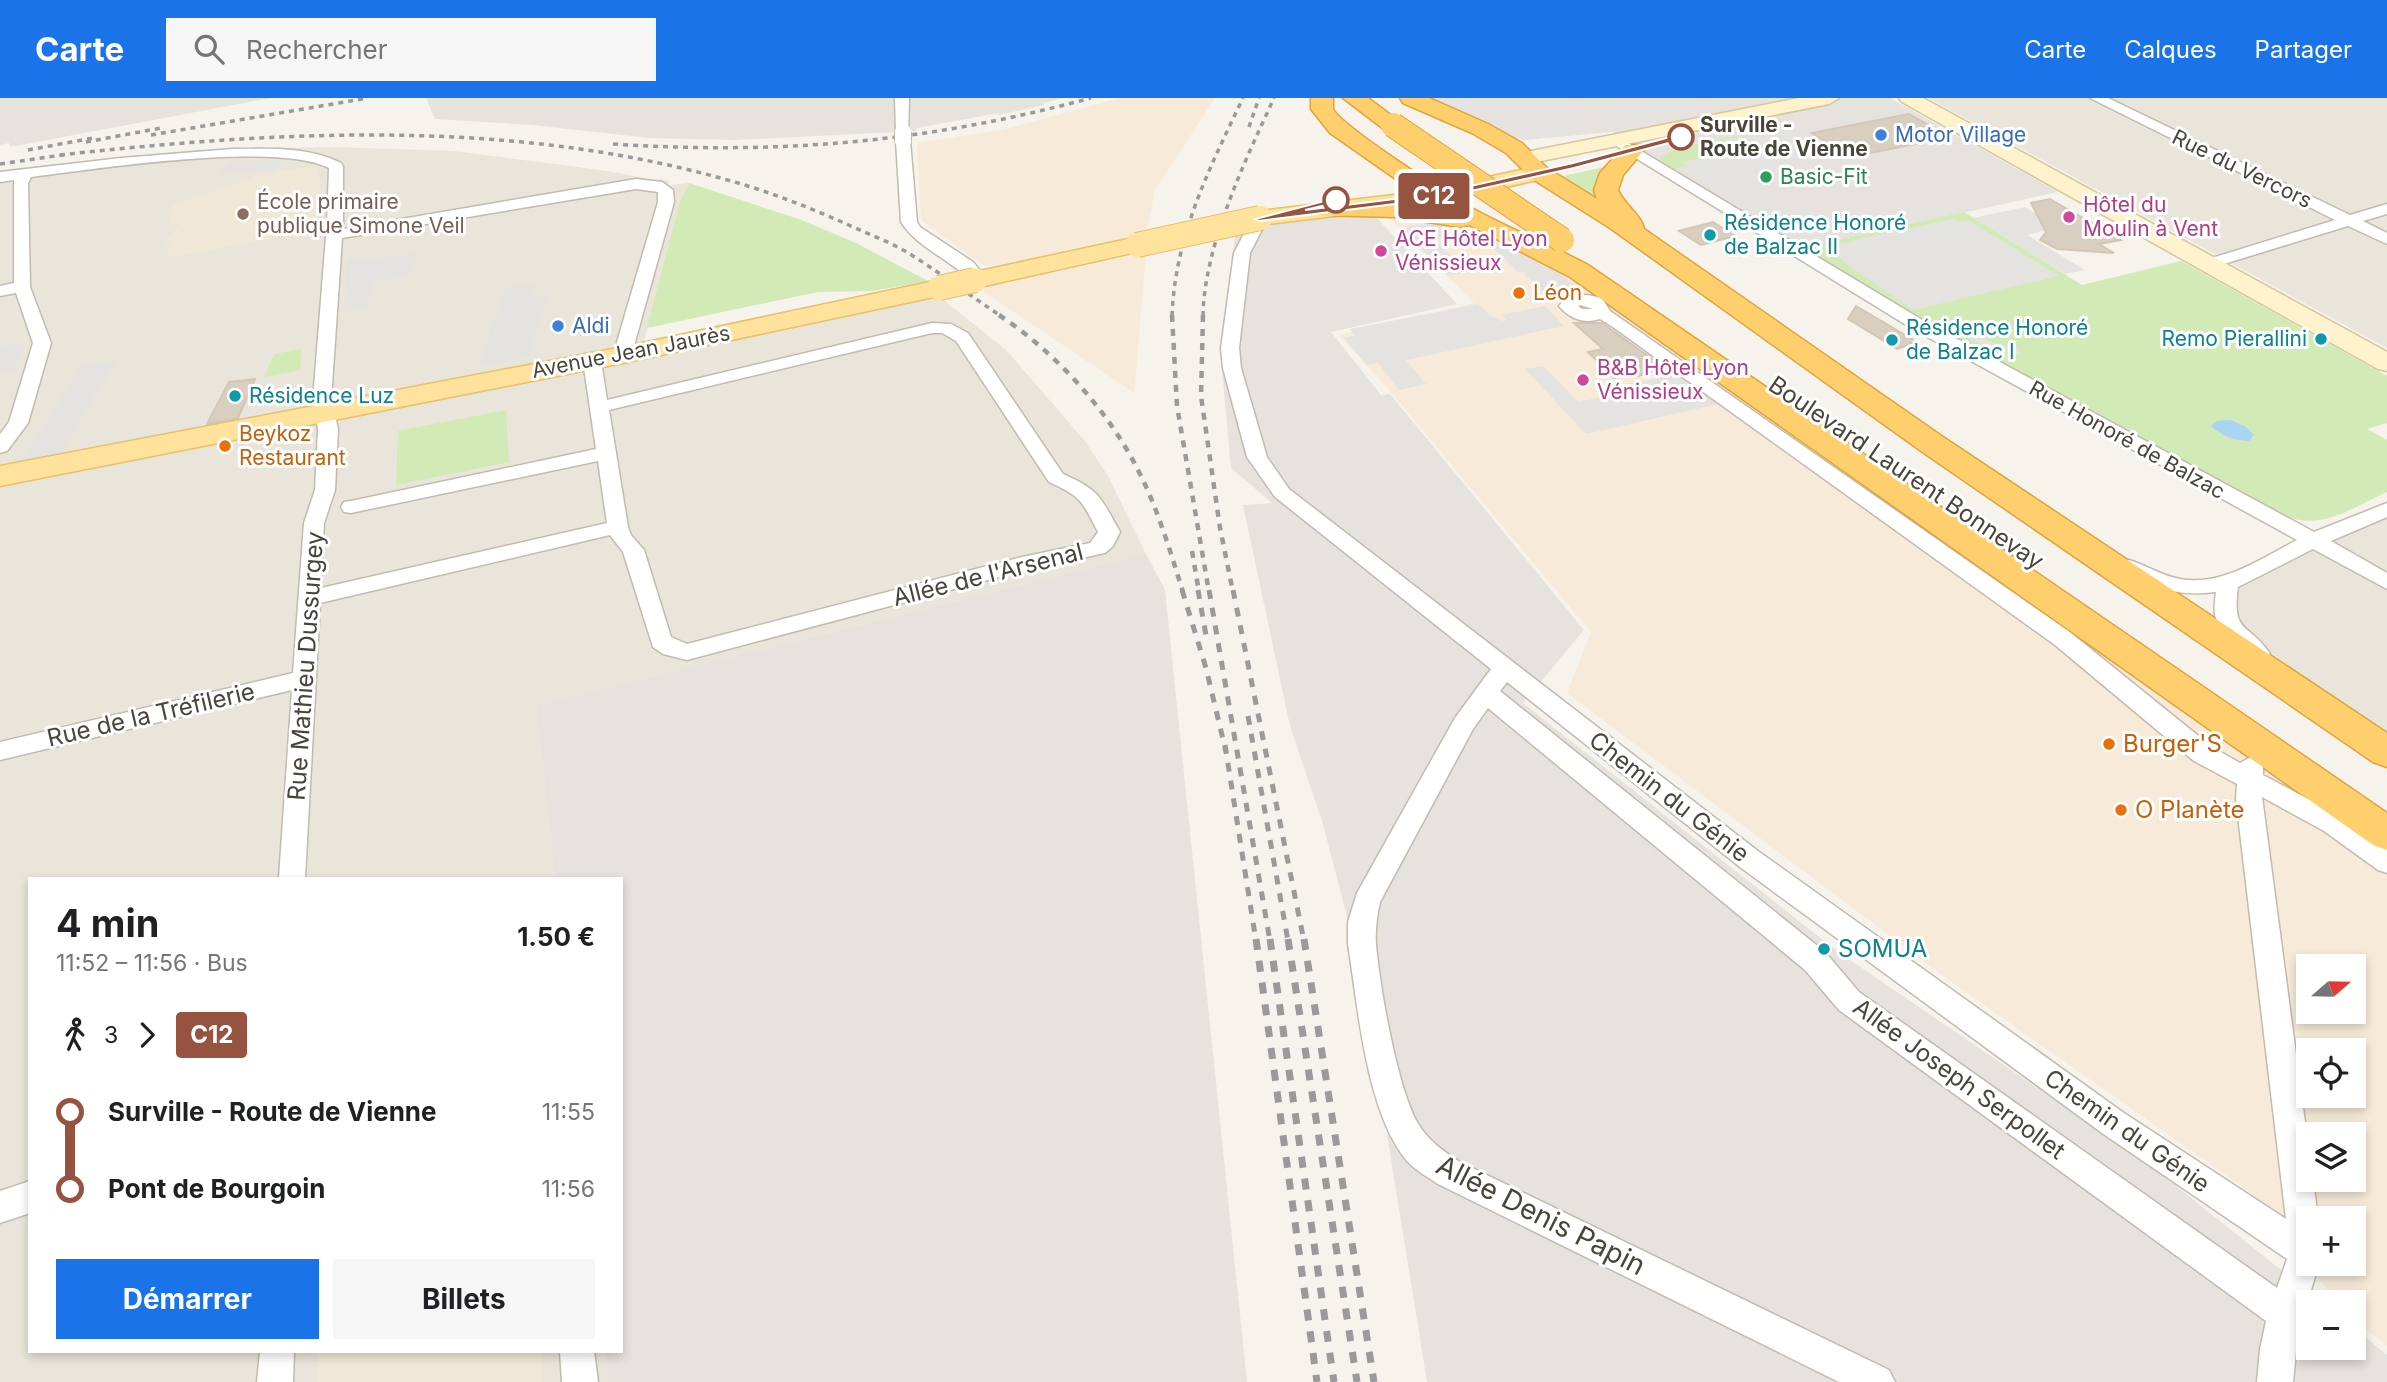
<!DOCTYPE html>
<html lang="fr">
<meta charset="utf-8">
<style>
body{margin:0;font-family:Inter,sans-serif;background:#f6f6f6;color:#202124;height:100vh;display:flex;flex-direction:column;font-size:26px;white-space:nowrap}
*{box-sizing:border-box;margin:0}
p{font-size:23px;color:#757577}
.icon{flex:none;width:38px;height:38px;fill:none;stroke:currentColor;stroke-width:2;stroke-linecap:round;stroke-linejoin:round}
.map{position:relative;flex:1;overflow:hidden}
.sheet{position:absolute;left:28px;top:779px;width:595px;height:476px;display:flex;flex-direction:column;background:#fff;border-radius:0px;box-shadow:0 4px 10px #0003}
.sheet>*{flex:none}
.badge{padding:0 14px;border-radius:5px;font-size:24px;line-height:46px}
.needle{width:46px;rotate:70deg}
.buttons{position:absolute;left:2296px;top:856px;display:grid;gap:14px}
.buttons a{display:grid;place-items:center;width:70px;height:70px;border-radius:0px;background:#fff;box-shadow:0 4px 10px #0003;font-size:35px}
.map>.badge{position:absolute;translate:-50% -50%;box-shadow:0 0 0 4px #fff}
.legs{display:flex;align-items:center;gap:10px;height:77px;padding:0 28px;font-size:23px}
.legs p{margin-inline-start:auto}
.headline{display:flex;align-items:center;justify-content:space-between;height:119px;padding:0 28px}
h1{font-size:38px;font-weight:700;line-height:52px}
.button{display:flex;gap:14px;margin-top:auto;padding:14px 28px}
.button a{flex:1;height:80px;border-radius:0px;background:#1a73e8;color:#fff;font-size:28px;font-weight:700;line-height:80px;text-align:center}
.button a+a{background:#f6f6f6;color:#202124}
ul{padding:0 28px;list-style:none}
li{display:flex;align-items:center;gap:24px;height:77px;font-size:26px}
li i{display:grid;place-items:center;width:10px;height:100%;margin:0 9px;background:currentColor}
li i::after{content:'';width:18px;height:18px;margin:-9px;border:5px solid;border-radius:50%;background:#fff}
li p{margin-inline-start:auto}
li:first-child i{background:linear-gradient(#0000 50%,currentColor 0)}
li:last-child i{background:linear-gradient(currentColor 50%,#0000 0)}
header{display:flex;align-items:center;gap:42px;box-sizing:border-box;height:98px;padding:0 35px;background:#1a73e8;color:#fff}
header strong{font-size:33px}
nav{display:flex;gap:38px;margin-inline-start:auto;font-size:24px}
.search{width:490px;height:63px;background:#f6f6f6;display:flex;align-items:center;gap:18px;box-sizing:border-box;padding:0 24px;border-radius:0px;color:#757577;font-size:26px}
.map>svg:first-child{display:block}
.residential{fill:#eae5da}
.commercial{fill:#f7ead8;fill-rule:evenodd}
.industrial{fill:#e6e2dd}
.education{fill:#efe8d6}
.green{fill:#d2eab5}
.parking{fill:#e5e3e0}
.water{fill:#a9d4f2}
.building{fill:#d8cfc1;stroke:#d3c7b4;stroke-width:2}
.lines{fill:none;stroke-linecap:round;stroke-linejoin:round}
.street-casing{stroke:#c2bbae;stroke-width:3}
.secondary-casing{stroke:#d6c79b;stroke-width:3}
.primary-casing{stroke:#e6c16a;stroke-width:3}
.highway-casing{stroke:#e0a43c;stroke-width:3}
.street{fill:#fff;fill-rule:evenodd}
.secondary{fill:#fff3cd;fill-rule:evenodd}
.primary{fill:#ffe39c;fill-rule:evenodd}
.highway{fill:#ffcf6e;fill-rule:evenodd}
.rail-far3{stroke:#9a9a9a;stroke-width:3.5;stroke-dasharray:5 5;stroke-linecap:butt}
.rail-far2{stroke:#9a9a9a;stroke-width:4.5;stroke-dasharray:7 7;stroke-linecap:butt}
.rail-far1{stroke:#9a9a9a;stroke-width:5;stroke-dasharray:9 9;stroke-linecap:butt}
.rail{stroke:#9a9a9a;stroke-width:7;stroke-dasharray:11 11;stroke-linecap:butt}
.street-bridge-casing{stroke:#c2bbae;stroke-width:18;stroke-linecap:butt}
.primary-bridge-casing{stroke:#e6c16a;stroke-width:26;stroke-linecap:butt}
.highway-bridge-casing{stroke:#e0a43c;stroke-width:26;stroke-linecap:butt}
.street-bridge{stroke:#fff;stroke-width:16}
.primary-bridge{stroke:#ffe39c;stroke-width:24}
.highway-bridge{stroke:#ffcf6e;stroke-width:24}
.line-1{fill:#965340;stroke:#fff;stroke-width:2}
.shop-dot{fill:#3f7fe0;stroke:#fff;stroke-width:2.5}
.stop-1-dot{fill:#fff;stroke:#965340;stroke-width:3.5}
.leisure-dot{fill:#2e9e5b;stroke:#fff;stroke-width:2.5}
.education-dot{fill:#8d6e63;stroke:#fff;stroke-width:2.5}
.hotel-dot{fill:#d1479c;stroke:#fff;stroke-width:2.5}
.culture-dot{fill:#0f9aa8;stroke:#fff;stroke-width:2.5}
.food-dot{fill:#e8710a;stroke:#fff;stroke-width:2.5}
.labels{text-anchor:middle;stroke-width:6;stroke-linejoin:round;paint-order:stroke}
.far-stop-label{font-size:21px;font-weight:bold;fill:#4b4439;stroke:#fff;text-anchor:start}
.far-shop-label{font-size:21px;fill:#366cbe;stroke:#fff;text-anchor:start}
.far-street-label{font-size:21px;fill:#4b4439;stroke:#fff}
.far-leisure-label{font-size:21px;fill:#27864d;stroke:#fff;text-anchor:start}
.far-education-label{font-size:21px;fill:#785e54;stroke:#fff;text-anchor:start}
.far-hotel-label{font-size:21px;fill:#b23c85;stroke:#fff;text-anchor:start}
.far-culture-label{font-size:21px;fill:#0d838f;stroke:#fff;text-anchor:start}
.far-food-label{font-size:21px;fill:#c56008;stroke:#fff;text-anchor:start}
.street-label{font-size:24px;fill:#4b4439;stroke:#fff}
.food-label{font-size:24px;fill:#c56008;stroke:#fff;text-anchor:start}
.culture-label{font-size:24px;fill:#0d838f;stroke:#fff;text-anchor:start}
.near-street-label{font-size:28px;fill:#4b4439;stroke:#fff}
</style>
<header>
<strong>Carte</strong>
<div class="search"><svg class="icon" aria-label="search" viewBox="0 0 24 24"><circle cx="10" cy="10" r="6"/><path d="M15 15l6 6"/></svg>Rechercher</div>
<nav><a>Carte</a><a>Calques</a><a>Partager</a></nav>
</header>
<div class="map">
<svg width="2387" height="1284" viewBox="0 0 2387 1284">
<rect width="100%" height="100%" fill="#f6f3ec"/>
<g class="residential">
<polygon points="1928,0 2387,0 2387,250 2015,47"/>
<polygon points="334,49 454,53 608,73 655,82 660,81 669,83 669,87 689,85 680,103 640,259 944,195 941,200 1006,252 1085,343 1108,378 1146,456 536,607 555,780 30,780 30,1253 605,1253 608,1284 0,1284 0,72 192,52"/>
<polygon points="2387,411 2387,634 2232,529 2228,485"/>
</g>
<g class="commercial">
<polygon points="1120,0 1215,0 1155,92 1146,136 996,168 984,168 921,122 917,45 1006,31"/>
<path d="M1389,119L1454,126L1490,136L1569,177L2387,749V1248L2354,1221V1204H2337L2253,1096L1950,883L1567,595L1591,534L1390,293L1339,237L1474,205ZM2308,868H2354V914H2308ZM2308,952H2354V998H2308ZM2308,1036H2354V1082H2308ZM2308,1120H2354V1166H2308Z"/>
<polygon points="1146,155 1134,295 978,190"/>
</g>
<g class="industrial">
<polygon points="0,0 270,0 10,49 9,45 0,47"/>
<polygon points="426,0 1062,0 1044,5 1044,7 999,17 998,15 917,30 916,33 735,42 649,40 533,27 435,21"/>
<polygon points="1429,0 1890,0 2058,94 1801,150 1613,34 1525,42 1505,37"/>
<polygon points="1372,115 1457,206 1331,234 1381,297 1390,296 1584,532 1523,605 1837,853 2150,1067 2321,1204 2308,1204 2308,1250 2354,1250 2354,1230 2387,1257 2387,1284 1427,1284 1360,869 1323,726 1290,628 1243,407 1272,405 1231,370 1220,250 1236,132 1322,116"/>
<polygon points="1146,456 1165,492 1247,1284 608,1284 605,1253 621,1253 621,780 555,780 536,607"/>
</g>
<g class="education">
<polygon points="314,68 318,72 320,83 315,132 166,160 171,145 164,146 180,125 168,126 173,108 253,80 255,77"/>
<polygon points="318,1253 541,1253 543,1284 317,1284"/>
</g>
<g class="green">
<polygon points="1754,34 1744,38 1749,42 1731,47 1743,55 1730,60 1724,56 1683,64 1688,68 1674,71 1662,64 1661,58 1683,49"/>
<polygon points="1609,68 1607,112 1566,91 1536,84"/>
<polygon points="689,85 799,121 856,145 928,183 873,193 818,194 647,230 680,103"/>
<path d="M1964,114L2082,187L2181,163L2387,278V325L2367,331L2387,342V394C2351,410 2322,434 2282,417L1928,228L1801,150Z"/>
<polygon points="302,251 300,272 264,279 274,256"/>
<polygon points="506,312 509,364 396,387 398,333"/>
</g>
<g class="parking">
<polygon points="1443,0 1581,0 1589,5 1529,17 1533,21 1528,22 1530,24 1565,16 1583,29 1539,38 1511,32 1522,29 1519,26 1523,25 1520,23 1496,28 1480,16 1472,18 1459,12"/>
<polygon points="1670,0 1741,0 1610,27 1592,16"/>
<polygon points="1768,33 1774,36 1789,34 1832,61 1738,80 1813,131 1784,135 1737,105 1682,64 1724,56 1730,60 1742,57 1737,51 1729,53 1723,49 1730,47 1723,42 1731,40 1737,44 1733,40 1741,38 1748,42 1743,38"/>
<polygon points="283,62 274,73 218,75 229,63"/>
<polygon points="2025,109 2060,129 2027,137 2085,172 2065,176 1973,120"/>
<polygon points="1953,121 1958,124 1968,122 2059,178 1913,212 1823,149"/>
<polygon points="1436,123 1451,138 1434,142 1467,174 1448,178 1400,130"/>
<polygon points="1507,143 1549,166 1542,169 1551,168 1580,192 1551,201 1523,175 1535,172 1519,175 1489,146"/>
<polygon points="417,156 409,179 376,183 365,211 344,213 347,162"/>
<polygon points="535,186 532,198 549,197 529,259 478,268 506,190"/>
<polygon points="1478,206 1492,219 1503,223 1507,222 1502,217 1545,208 1564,228 1406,262 1426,286 1399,292 1378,265 1367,267 1344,240 1355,238 1350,231"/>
<polygon points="1961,220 1979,238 1996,246 2017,250 2022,257 2000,253 1973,243 1960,233 1952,222"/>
<polygon points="1613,226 1723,305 1586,336 1525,271 1543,268 1578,304 1629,293 1624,287 1674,276 1607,227"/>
<polygon points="26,244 14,273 0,275 0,248"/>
<polygon points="116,263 60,356 21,363 82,268"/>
</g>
<path class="water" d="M2231,322L2246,329L2254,337L2249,343C2232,342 2223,338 2211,328L2217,323Z"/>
<g class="building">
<polygon points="1909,16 1950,39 1850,59 1812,35"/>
<polygon points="2050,101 2121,142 2099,146 2114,155 2057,151 2040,142 2046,134 2031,105"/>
<polygon points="1713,124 1735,138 1701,147 1679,133"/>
<polygon points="1856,208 1917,244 1897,251 1848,221"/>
<polygon points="1574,225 1602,225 1663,269 1638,278 1635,275 1614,280 1588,254 1603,251"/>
<polygon points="255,281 238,320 207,326 229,284"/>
</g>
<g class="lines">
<defs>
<g id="street">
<polygon points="895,0 909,0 908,37 903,38 896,34"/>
<polygon points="2090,0 2108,0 2350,117 2387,106 2387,116 2363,123 2387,135 2387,146 2348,128 2214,169 2202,169 2200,166 2202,163 2335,122"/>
<path d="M903,39L910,43L917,124L920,129L973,164L987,181L985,185H973C952,162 917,150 901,124L896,43Z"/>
<path d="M1618,39L1924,223L2314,434L2387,405V419L2331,443L2387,475V491L2313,451L2238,489C2231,538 2251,525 2270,556L2266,562C2244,568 2220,537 2215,517C2214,509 2215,501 2216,494C2176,499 2157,490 2121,474L2118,469L2121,464L2129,462C2146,467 2162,478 2180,481C2221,489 2262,460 2297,442L1911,230L1613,46L1611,43L1613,40Z"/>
<path d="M233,51C270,51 307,48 341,65L343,68V131L636,81L662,84L673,92L674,104L635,244L637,256L628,261L619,256L617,244L658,104V94L636,91L342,140L331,302L338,331L335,392L324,425L321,490L607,425L598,363L351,415L344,414L341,409L344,404L351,403L596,351L583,263L586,259L592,258L601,263L607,302L932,225L951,226L968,235L1063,376C1100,392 1101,400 1120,434L1113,448L1105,455L1022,473L687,562L663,556L653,549L623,454L610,437L320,505L305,780H279L292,592L0,662V644L293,575L304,425L315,392L318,331L313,302L327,126L329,70C274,43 96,71 31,79L28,85L30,189L51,245L28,325L7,353L0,355V336L9,324L33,245L16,195L0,198V188L14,185V82L0,84V74L121,60ZM932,235H942L956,243L1049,384C1082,399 1082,403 1098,434L1090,445L1022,459L687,546L671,539L644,452L631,437L628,429L609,312Z"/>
<path d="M1260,115L1268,120L1250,155L1239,250L1241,270L1267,359L1289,391L1758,753L2124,1015L2286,1121L2236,701L2237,686L2194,663L2055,547L1613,229L1600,221C1584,226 1570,221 1559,208C1571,193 1585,196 1602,200L1610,213L2071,535L2212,649L2240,665L2251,659L2260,661L2263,668V677L2342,719L2387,750V775L2378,772L2324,733L2262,699L2308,1047V1082H2313L2318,1120H2308V1166H2319L2298,1234L2293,1284H2257L2260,1251L2266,1223L1839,912L1805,872L1488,610L1473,631L1380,804C1377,818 1375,832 1376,847C1380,890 1397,988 1417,1024C1428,1043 1443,1053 1460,1064L1889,1272L1895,1284H1839L1438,1086C1428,1079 1416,1073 1407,1063C1366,1014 1358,909 1348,846V824L1357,795L1455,620L1491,571L1275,399L1247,359L1223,270L1221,250L1234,155L1252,120ZM1580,207L1593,211H1582L1578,208ZM1507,584L1740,769L2102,1035L2287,1161L2277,1190L1859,894L1825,854L1500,593Z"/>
<polygon points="30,1083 30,1115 0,1125 0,1093"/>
<polygon points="260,1253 294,1253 293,1284 257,1284"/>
<polygon points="560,1253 594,1253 598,1284 562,1284"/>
</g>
<g id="secondary">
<polygon points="1799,0 1839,0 1829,6 1526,66 1519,64 1515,60 1519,56 1526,54"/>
<polygon points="1899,0 1923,0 2387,254 2387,273 2378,271 1902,4"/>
</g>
<g id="primary">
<polygon points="1539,68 1547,70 1551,75 1547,80 1419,108 1260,127 1251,125 1248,120 1251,115 1260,113 1419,94"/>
<polygon points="1137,139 1146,142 1150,147 1146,152 975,190 966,188 962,182 966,176 975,174"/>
<polygon points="939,182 948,184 952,190 948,196 628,264 0,388 0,368 628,248"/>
</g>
<g id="highway">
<path d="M1311,0H1333C1333,2 1333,9 1333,11C1340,27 1447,96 1468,108C1507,130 1549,146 1588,167L2387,715V752L2373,747L1570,179L1469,127L1460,129L1395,119L1316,117L1313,112L1316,107L1325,105H1395L1440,112L1330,35L1311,11Z"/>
<polygon points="1343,0 1368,0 1404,27 1401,32 1385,32"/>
<path d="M1400,0H1429L1488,26L1522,45L1547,70L1597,101L1594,92L1600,75L1625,47H1641L1644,52L1623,77L1618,92C1624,106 1642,118 1644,131L1943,339L2387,635V669L2373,664L1921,353L1610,130L1531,80L1506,55L1472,35L1403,5Z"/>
</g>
</defs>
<use href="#street" class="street-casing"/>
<use href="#secondary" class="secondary-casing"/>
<use href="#primary" class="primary-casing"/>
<use href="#highway" class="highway-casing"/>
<use href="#street" class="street"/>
<use href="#secondary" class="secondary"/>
<use href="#primary" class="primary"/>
<use href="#highway" class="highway"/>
<g class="rail-far3">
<polyline points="1249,29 1259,0"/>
<polyline points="151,37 368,0"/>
<polyline points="86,44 161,30"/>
<path d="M613,46C781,57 928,44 1091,0"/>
<polyline points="28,52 93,40"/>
<path d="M60,57C287,32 517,20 738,85C782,98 820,114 862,133C876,139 891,145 905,153C938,173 969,197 1001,218"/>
<polyline points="0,66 69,56"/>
<path d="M1172,218C1175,138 1209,71 1243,0"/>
<path d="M1203,218C1204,148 1245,63 1274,0"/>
</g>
<g class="rail-far2">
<path d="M999,217C1055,254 1108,312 1138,372C1158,411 1170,453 1183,494"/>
<polyline points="1172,217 1177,308 1209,494"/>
<polyline points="1203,217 1201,298 1220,430 1233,494"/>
<polyline points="1192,453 1199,494"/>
</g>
<g class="rail-far1">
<polyline points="1182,492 1206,570 1226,654"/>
<polyline points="1198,492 1207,543"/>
<polyline points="1209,492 1270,843"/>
<polyline points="1233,492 1304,843"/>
<polyline points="1248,618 1288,843"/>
<polyline points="1225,647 1256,843"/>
</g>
<g class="rail">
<polyline points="1256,841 1317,1284"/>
<polyline points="1270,841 1334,1284"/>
<polyline points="1288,841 1357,1284"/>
<polyline points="1304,841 1374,1284"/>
</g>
<defs>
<polyline id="street-bridge" points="903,34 903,43"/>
<g id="primary-bridge">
<polyline points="1137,147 1260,120"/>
<polyline points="939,190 975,182"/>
</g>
<polyline id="highway-bridge" points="1393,27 1562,142"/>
</defs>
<use href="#street-bridge" class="street-bridge-casing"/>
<use href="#primary-bridge" class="primary-bridge-casing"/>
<use href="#highway-bridge" class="highway-bridge-casing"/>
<use href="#street-bridge" class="street-bridge"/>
<use href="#primary-bridge" class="primary-bridge"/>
<use href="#highway-bridge" class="highway-bridge"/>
</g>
<polygon class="line-1" points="1681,36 1684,41 1574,70 1435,101 1259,123 1255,121 1336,100 1339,104 1305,112 1435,96 1573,65"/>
<g class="shop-dot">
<circle cx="1881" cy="37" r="7"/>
<circle cx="558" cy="228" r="7"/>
</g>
<g class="stop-1-dot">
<circle cx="1681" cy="39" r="12"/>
<circle cx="1336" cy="102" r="12"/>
</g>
<circle class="leisure-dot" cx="1766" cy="79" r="7"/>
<circle class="education-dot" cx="243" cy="116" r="7"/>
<g class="hotel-dot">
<circle cx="2069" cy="119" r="7"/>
<circle cx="1381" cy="153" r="7"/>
<circle cx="1583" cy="282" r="7"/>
</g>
<g class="culture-dot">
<circle cx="1710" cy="137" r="7"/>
<circle cx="2321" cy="241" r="7"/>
<circle cx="1892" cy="242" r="7"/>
<circle cx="235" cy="298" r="7"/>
<circle cx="1824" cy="851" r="7"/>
</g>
<g class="food-dot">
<circle cx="1519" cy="195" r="7"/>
<circle cx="225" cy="348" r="7"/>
<circle cx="2109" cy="646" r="7"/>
<circle cx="2121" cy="712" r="7"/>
</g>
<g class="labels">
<g class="far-stop-label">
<text x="1700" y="34">Surville -<tspan x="1700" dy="24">Route de Vienne</tspan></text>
</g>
<g class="far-shop-label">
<text x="1895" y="44">Motor Village</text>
<text x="572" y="235">Aldi</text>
</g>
<g class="far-street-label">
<text transform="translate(2242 71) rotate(26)" y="7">Rue du Vercors</text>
<text transform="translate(631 254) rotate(-11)" y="7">Avenue Jean Jaurès</text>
<text transform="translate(2127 342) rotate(29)" y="7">Rue Honoré de Balzac</text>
</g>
<g class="far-leisure-label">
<text x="1780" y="86">Basic-Fit</text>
</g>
<g class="far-education-label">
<text x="257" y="111">École primaire<tspan x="257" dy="24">publique Simone Veil</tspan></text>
</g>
<g class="far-hotel-label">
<text x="2083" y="114">Hôtel du<tspan x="2083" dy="24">Moulin à Vent</tspan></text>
<text x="1395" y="148">ACE Hôtel Lyon<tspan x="1395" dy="24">Vénissieux</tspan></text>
<text x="1597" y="277">B&amp;B Hôtel Lyon<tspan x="1597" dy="24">Vénissieux</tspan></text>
</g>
<g class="far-culture-label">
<text x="1724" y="132">Résidence Honoré<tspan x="1724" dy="24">de Balzac II</tspan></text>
<text x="1906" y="237">Résidence Honoré<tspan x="1906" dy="24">de Balzac I</tspan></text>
<text x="2307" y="248" text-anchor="end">Remo Pierallini</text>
<text x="249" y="305">Résidence Luz</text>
</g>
<g class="far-food-label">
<text x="1533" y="202">Léon</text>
<text x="239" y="343">Beykoz<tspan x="239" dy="24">Restaurant</tspan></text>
</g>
<g class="street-label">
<text transform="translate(1906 375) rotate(34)" y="8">Boulevard Laurent Bonnevay</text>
<text transform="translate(988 477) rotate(-14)" y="8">Allée de l'Arsenal</text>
<text transform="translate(306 568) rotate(-86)" y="8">Rue Mathieu Dussurgey</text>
<text transform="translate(151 617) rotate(-13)" y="8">Rue de la Tréfilerie</text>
<text transform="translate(1669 699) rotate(38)" y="8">Chemin du Génie</text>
<text transform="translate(1959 981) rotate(36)" y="8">Allée Joseph Serpollet</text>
<text transform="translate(2127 1033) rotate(35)" y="8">Chemin du Génie</text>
</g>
<g class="food-label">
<text x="2123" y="654">Burger'S</text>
<text x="2135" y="720">O Planète</text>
</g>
<g class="culture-label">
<text x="1838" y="859">SOMUA</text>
</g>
<g class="near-street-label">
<text transform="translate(1541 1117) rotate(27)" y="10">Allée Denis Papin</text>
</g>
</g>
</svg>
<div class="buttons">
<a><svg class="needle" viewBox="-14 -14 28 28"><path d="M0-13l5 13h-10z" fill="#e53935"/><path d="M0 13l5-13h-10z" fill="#757577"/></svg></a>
<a><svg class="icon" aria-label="locate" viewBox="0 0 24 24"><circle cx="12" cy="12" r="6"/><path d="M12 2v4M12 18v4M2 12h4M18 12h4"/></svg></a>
<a><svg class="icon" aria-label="layers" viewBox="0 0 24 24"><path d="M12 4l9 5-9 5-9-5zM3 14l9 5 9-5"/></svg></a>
<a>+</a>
<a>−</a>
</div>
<b class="badge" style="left:1434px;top:98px;background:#965340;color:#fff">C12</b>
<section class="sheet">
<div class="headline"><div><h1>4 min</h1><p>11:52 – 11:56 · Bus</p></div><b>1.50 €</b></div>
<div class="legs"><svg class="icon" aria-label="walk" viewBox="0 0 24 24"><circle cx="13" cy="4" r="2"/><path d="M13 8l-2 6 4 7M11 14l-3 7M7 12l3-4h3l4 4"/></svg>3<svg class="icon" aria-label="forward" viewBox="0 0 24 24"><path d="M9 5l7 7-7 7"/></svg><b class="badge" style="background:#965340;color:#fff">C12</b></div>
<ul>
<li><i style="color:#965340"></i><b>Surville - Route de Vienne</b><p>11:55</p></li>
<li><i style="color:#965340"></i><b>Pont de Bourgoin</b><p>11:56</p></li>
</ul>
<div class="button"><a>Démarrer</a><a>Billets</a></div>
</section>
</div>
